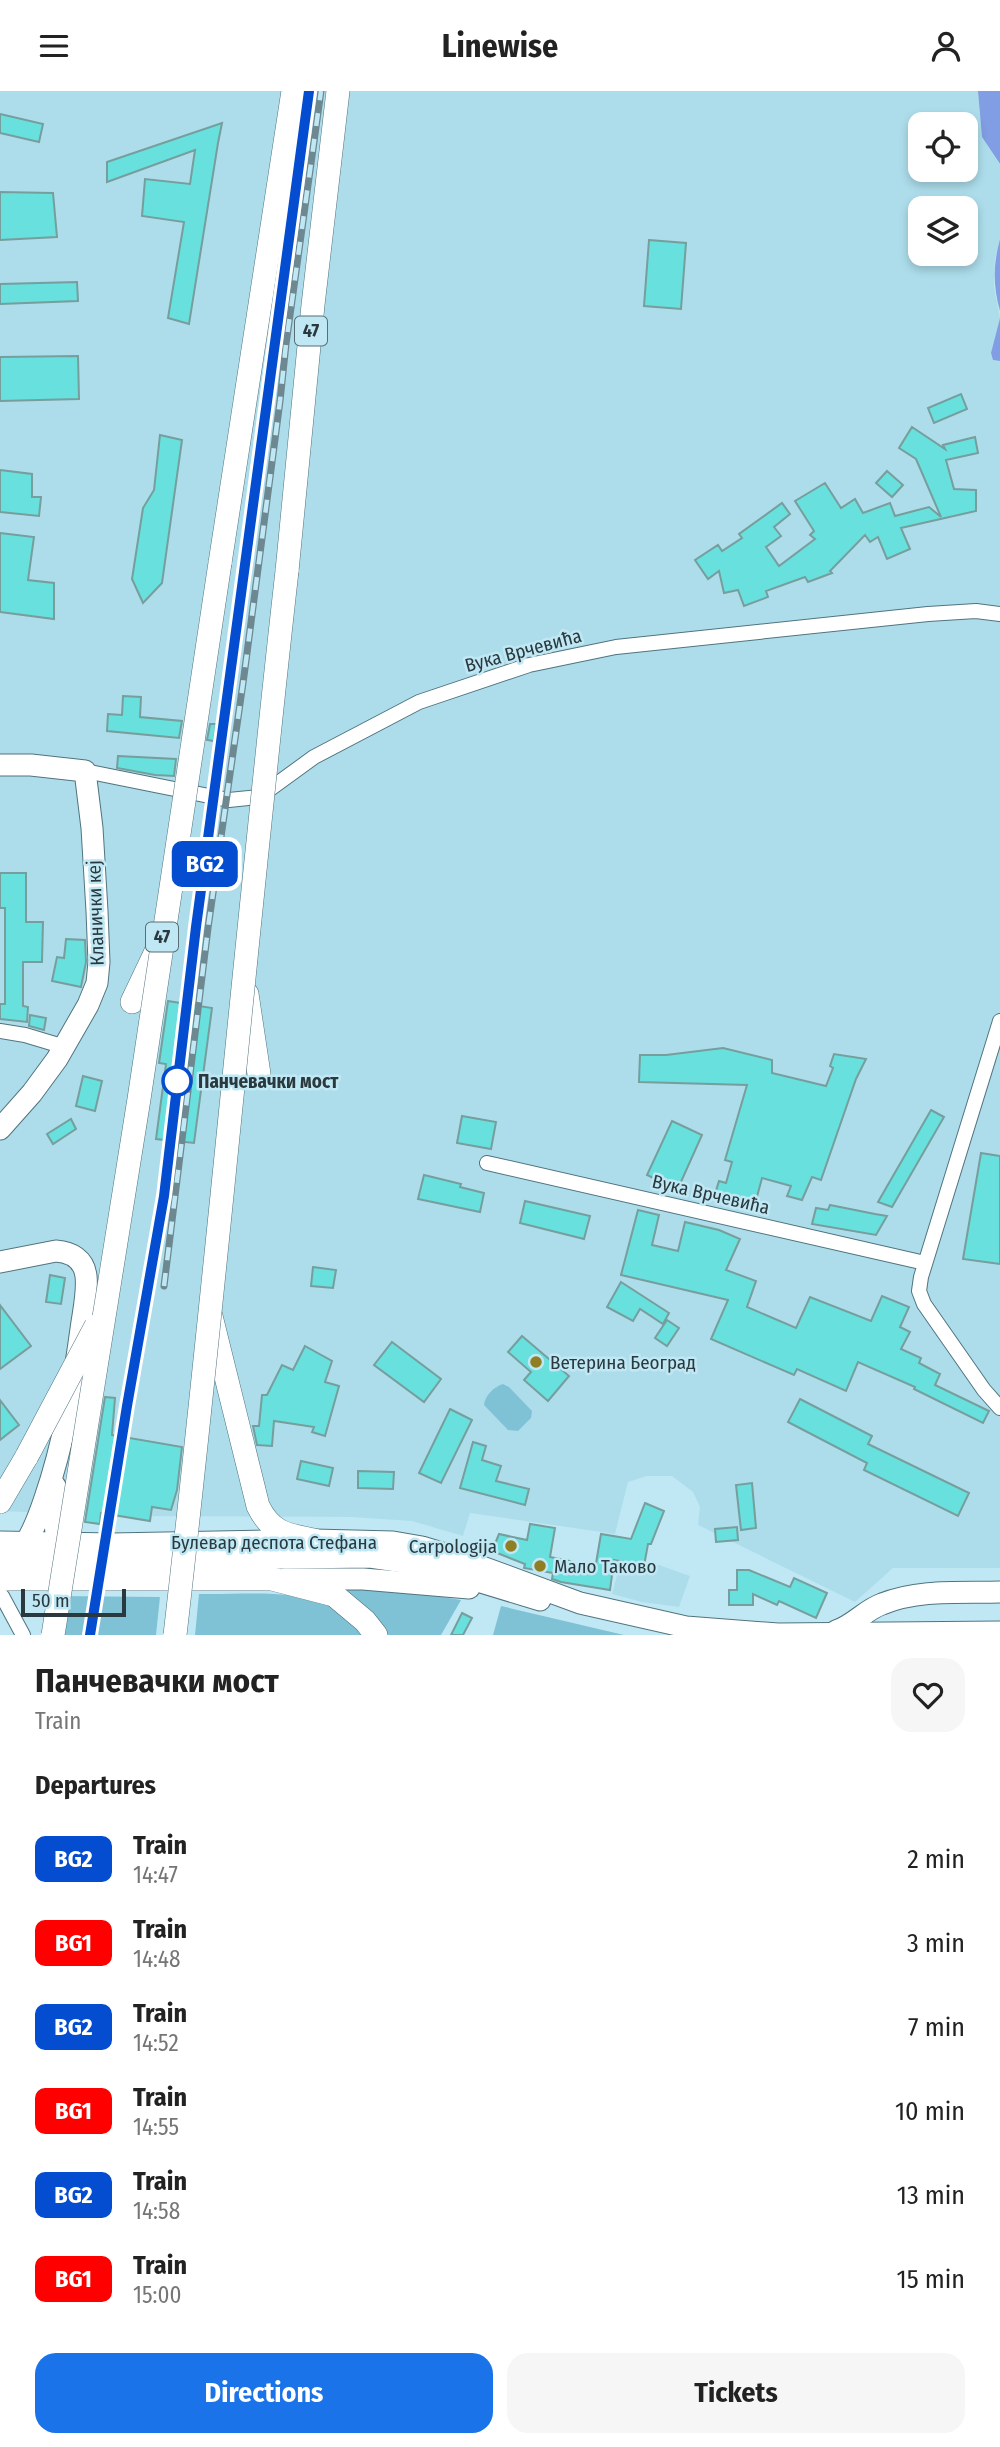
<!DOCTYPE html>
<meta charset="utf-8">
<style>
body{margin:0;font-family:"Fira Sans Condensed",sans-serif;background:#f6f6f6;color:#222;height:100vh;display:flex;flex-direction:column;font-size:26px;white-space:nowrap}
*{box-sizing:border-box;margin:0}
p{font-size:23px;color:#767676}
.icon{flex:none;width:38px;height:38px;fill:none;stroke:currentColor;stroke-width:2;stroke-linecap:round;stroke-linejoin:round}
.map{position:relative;height:1544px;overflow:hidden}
.sheet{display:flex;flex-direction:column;background:#fff;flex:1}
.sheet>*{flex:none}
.badge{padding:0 14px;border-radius:10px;font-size:24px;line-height:46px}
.fabs{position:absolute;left:908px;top:21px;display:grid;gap:14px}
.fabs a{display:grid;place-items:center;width:70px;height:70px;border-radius:14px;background:#fff;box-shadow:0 4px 10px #0003;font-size:35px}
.scale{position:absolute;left:21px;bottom:18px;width:105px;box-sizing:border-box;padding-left:7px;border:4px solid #29393d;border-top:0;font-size:19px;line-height:24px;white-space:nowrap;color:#29393d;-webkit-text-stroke:5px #c0e8f4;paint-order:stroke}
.map>.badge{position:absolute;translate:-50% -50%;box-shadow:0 0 0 4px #fff}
h2{padding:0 35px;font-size:26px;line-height:63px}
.round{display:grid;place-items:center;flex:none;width:74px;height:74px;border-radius:21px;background:#f6f6f6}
.headline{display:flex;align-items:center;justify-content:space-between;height:119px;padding:0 35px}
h1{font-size:33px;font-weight:700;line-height:52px}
.action{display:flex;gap:14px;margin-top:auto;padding:14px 35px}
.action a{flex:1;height:80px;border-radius:21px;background:#1a73e8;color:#fff;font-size:28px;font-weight:700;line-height:80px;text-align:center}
.action a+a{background:#f6f6f6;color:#222}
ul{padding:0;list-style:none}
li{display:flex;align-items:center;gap:21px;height:84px;padding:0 35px}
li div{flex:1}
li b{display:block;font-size:26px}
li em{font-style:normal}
li .badge{min-width:77px;font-weight:700;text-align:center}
header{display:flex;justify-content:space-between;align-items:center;height:91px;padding:0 35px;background:#fff;font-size:32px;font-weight:700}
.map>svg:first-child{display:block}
.built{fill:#adddeb;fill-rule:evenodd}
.green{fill:#80c2d5}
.water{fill:#819de3}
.building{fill:#67e0de;stroke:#769e9d;stroke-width:2}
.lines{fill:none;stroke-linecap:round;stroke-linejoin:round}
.street-casing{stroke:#50747f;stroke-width:16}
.secondary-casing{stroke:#50747f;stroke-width:23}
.primary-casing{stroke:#50747f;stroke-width:24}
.street{stroke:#fff;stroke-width:14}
.secondary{stroke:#fff;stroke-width:21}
.primary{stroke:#fff;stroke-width:23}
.rail-casing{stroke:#6d8890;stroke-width:7}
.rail{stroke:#c0e8f4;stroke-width:4.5;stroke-dasharray:13;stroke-linecap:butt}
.primary-bridge-casing{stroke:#50747f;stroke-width:24;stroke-linecap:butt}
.primary-bridge{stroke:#fff;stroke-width:23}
.line-casing{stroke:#fff;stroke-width:16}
.line{stroke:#044cd0;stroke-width:10}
.stop-dot{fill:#fff;stroke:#044cd0;stroke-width:3.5}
.poi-dot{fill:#907e25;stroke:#c0e8f4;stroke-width:2.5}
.labels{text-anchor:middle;stroke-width:5;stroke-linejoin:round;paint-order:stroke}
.shield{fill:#c0e8f4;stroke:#566e74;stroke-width:2}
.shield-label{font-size:18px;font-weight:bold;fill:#29393d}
.street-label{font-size:19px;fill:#29393d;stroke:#c0e8f4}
.stop-label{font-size:19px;font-weight:bold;fill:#29393d;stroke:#c0e8f4;text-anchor:start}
.poi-label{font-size:19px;fill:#29393d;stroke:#c0e8f4;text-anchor:start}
</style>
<header><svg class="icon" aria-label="menu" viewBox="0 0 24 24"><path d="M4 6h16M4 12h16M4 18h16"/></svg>Linewise<svg class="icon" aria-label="person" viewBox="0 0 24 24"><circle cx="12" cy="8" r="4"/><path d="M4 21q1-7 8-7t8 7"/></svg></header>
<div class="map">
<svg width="1000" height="1544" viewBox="0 0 1000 1544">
<rect width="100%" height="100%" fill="#c0e8f4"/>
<g class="built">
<path d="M0,0H978L982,46L1000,74V148L995,168L994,196L1000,227L991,262L993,269L1000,270V1477H893L855,1511L698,1434L700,1416L693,1401L672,1385H647L628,1391L615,1443L470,1422L463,1445L412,1430L350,1426L123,1425L0,1420ZM920,33H966V79H920ZM920,117H966V163H920Z"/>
<polygon points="620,1473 644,1477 650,1474 659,1474 690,1485 679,1516 642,1511 612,1503"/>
</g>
<g class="green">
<path d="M503,1293L509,1296L532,1320L531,1327L518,1340L508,1339L484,1314C485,1304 494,1296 503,1293Z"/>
<polygon points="339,1496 400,1499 461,1509 441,1544 382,1544"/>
<path d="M199,1503C241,1504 292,1497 330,1515C343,1521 354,1535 364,1544H195Z"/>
<polygon points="59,1505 160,1506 156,1544 52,1544"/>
<polygon points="501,1515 624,1544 493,1544"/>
</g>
<g class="water">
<polygon points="978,0 1000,0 1000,73 982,46"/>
<path d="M1000,148V220C993,195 993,174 1000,148Z"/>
<polygon points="1000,227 1000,270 993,269 991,262"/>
</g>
<g class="building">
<polygon points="0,23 43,33 39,51 0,42"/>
<polygon points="222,32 218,52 189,233 168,227 184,131 142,125 145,88 190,93 195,59 107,91 107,71"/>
<polygon points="0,101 53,102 57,146 0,149"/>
<polygon points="649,149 686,152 681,218 644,215"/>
<polygon points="77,191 78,210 0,213 0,193"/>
<polygon points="78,265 79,308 0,310 0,266"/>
<polygon points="961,303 967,318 934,332 928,317"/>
<polygon points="912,336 945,358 943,354 975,346 978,362 946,369 954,398 976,399 976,420 901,437 910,458 887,468 878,446 870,451 865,444 830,480 832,482 808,491 805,486 766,500 768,506 744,515 738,499 724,502 719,480 708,488 695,469 718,454 722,460 742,447 739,443 782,412 790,423 774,436 781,445 766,456 779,475 815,448 810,444 814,440 795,410 825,392 841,417 855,408 863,422 890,412 895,425 929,416 941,426 916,368 899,357"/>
<polygon points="160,344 182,349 162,492 143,512 132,488 143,417 154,399"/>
<polygon points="0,379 32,383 32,406 41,406 39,425 0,421"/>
<polygon points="887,380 903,394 892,406 876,392"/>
<polygon points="0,442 34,446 28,489 54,492 54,528 0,521"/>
<polygon points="123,605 141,606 140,626 182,630 179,647 107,640 108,623 122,624"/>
<polygon points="210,633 216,633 214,650 207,649"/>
<polygon points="118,665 176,668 174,685 155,684 117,677"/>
<polygon points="0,782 26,782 26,831 43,831 42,871 23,871 23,915 28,916 27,931 0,928 0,913 5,913 5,817 0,817"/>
<polygon points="66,848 85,849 86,871 81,896 52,890 57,866 64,867"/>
<polygon points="168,910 212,917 194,1052 156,1048 166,973 159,972"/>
<polygon points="30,924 46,927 44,939 29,935"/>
<polygon points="723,957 772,969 772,982 826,995 833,977 830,975 834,963 866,968 856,988 821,1089 812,1086 802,1109 787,1105 791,1095 762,1087 754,1117 714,1106 719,1090 726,1092 732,1071 725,1069 747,994 639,991 640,964 666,964"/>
<polygon points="83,985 102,990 95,1020 76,1015"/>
<polygon points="931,1019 944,1026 892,1116 878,1111"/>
<polygon points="462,1025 496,1031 491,1058 457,1052"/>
<polygon points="71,1028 76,1038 53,1053 47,1043"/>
<polygon points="672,1030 702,1044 676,1102 664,1097 666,1093 647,1084"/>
<polygon points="981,1062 1000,1065 1000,1173 963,1168"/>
<polygon points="424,1084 461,1093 460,1096 484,1102 480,1121 418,1108"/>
<polygon points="525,1110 590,1125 584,1148 520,1132"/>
<polygon points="830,1114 875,1123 887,1125 876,1144 812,1133 816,1117 828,1119"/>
<polygon points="638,1119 659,1124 652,1154 678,1160 685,1131 719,1139 740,1148 726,1179 756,1190 747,1216 796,1237 810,1206 871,1230 882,1205 909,1216 900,1236 910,1241 901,1258 921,1267 919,1272 940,1283 935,1294 989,1320 983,1332 914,1298 915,1296 858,1271 846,1300 797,1278 794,1284 711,1248 728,1209 621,1184"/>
<polygon points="313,1176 336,1179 333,1197 311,1195"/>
<polygon points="50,1184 65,1187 61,1213 46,1211"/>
<polygon points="621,1191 669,1222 663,1233 640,1218 633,1230 607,1216"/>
<polygon points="0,1214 31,1255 0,1278"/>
<polygon points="667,1229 679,1237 667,1255 655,1247"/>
<polygon points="522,1245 569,1285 548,1310 524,1289 531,1281 508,1261"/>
<polygon points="392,1251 441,1288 424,1311 374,1274"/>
<polygon points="305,1255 332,1270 325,1291 339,1295 325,1345 312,1341 314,1336 274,1330 272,1355 257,1354 253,1335 259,1335 262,1304 267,1304 282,1274 293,1279"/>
<polygon points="105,1306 115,1307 112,1344 182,1356 177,1399 171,1419 152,1416 150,1430 101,1422 100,1433 85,1431"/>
<polygon points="800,1308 872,1345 868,1353 969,1402 958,1425 864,1379 867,1372 788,1331"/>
<polygon points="0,1309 19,1334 0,1349"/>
<polygon points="450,1318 472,1329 441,1392 419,1382"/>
<polygon points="473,1351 486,1355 482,1369 501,1375 496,1390 529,1398 525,1414 460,1397"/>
<polygon points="301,1370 333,1377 329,1395 297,1388"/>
<polygon points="358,1380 394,1381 393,1398 358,1397"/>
<polygon points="752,1392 756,1437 741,1439 736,1394"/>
<polygon points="645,1412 664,1420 651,1453 648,1453 644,1475 614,1469 610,1499 561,1491 552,1488 553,1482 524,1477 525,1473 492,1460 499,1443 527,1449 530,1433 555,1437 550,1466 570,1470 569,1474 595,1478 601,1443 631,1448"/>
<polygon points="737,1436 738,1449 716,1451 715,1438"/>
<polygon points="737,1479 749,1479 790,1496 794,1487 827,1502 816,1527 779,1510 777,1514 753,1503 753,1514 729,1514 729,1499 737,1499"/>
<polygon points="462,1522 472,1527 463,1544 451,1544"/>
</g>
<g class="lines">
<defs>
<g id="street">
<polyline points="85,680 229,709 259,706 314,666 419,611 529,574 616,556 928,523 976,520 1000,523"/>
<polyline points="1000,930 921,1186 919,1200 924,1213 984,1299 1000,1317"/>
<polyline points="0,940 25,944 65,956"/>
<polyline points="487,1072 925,1172"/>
<polyline points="2,1505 23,1544"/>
</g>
<g id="secondary">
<polyline points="0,674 31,674 85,680 92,737 97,820 99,871 97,892 88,914 57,968 32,1002 0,1038"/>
<path d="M0,1171L56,1160C71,1161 84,1168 86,1185C88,1202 83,1222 81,1238C73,1296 64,1352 45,1407C40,1422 35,1437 26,1451"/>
<polyline points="55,1395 55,1432 57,1452"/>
<polyline points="0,1451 112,1453 314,1449 393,1451 422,1456 455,1466 580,1512 686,1536 778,1543 1000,1541"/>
<polyline points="0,1469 75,1470 370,1466 425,1474 540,1509"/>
<polyline points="285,1488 363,1488 469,1497"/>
<path d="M836,1540C854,1534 865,1519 882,1513C919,1498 961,1502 1000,1501"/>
</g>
<g id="primary">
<polyline points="220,472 293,0"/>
<polyline points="287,480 313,214 338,0"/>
<polyline points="247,903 259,983"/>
<polyline points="132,911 161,850"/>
<path d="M211,1225L258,1415C271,1442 287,1444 314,1449"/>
<polyline points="0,1411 27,1365"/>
<polyline points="0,1488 272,1488 334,1504 365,1530 376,1544"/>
</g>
</defs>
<use href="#street" class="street-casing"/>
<use href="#secondary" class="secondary-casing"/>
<use href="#primary" class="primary-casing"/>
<use href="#street" class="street"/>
<use href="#secondary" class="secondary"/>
<use href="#primary" class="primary"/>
<defs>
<g id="rail">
<polyline points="150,1193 164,1105 196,836 309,0"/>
<polyline points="164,1195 208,837 244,585 280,310 286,253 321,0"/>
</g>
</defs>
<use href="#rail" class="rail-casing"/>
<use href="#rail" class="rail"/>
<defs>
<g id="primary-bridge">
<polyline points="27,1365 96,1235"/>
<polyline points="53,1544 139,1008 220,472"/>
<path d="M175,1544C216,1190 247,834 287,480"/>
</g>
</defs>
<use href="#primary-bridge" class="primary-bridge-casing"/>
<use href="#primary-bridge" class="primary-bridge"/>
</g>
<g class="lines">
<defs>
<polyline id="line" points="90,1544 127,1315 164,1105 196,836 309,0"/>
</defs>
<use href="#line" class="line-casing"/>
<use href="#line" class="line"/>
</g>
<circle class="stop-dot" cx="177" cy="990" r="14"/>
<g class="poi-dot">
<circle cx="536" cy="1271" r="7"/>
<circle cx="511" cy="1455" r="7"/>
<circle cx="540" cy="1475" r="7"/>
</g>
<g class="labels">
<g class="shield">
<rect x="295" y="225.5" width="32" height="29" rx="5"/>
<rect x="146" y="831.5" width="32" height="29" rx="5"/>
</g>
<g class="shield-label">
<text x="311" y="246">47</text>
<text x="162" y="852">47</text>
</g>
<g class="street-label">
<text transform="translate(523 559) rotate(-15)" y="7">Вука Врчевића</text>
<text transform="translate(95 822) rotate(-92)" y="7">Кланички кеј</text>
<text transform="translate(711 1103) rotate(13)" y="7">Вука Врчевића</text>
<text x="274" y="1458">Булевар деспота Стефана</text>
</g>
<g class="stop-label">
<text x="198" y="997">Панчевачки мост</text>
</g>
<g class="poi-label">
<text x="550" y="1278">Ветерина Београд</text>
<text x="497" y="1462" text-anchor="end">Carpologija</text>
<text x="554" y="1482">Мало Таково</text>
</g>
</g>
</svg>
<div class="fabs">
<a><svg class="icon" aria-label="locate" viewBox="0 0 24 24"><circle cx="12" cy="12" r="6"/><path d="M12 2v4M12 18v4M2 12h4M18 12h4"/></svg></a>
<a><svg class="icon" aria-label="layers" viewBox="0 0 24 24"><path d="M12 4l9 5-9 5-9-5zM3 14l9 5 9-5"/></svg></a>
</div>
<div class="scale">50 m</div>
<b class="badge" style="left:205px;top:773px;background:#044cd0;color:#fff">BG2</b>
</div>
<section class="sheet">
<div class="headline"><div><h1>Панчевачки мост</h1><p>Train</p></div><a class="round"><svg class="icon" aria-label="heart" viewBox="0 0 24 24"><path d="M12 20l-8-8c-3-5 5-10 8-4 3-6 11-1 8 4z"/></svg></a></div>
<h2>Departures</h2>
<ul>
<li><span class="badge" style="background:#044cd0;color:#fff">BG2</span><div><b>Train</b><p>14:47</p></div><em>2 min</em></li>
<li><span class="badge" style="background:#f00;color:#fff">BG1</span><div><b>Train</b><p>14:48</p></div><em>3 min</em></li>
<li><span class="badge" style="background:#044cd0;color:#fff">BG2</span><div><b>Train</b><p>14:52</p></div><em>7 min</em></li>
<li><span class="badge" style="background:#f00;color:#fff">BG1</span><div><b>Train</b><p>14:55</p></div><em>10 min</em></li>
<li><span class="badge" style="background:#044cd0;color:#fff">BG2</span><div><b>Train</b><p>14:58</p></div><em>13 min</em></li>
<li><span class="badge" style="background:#f00;color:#fff">BG1</span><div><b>Train</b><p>15:00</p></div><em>15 min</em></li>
</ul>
<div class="action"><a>Directions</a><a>Tickets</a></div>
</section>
